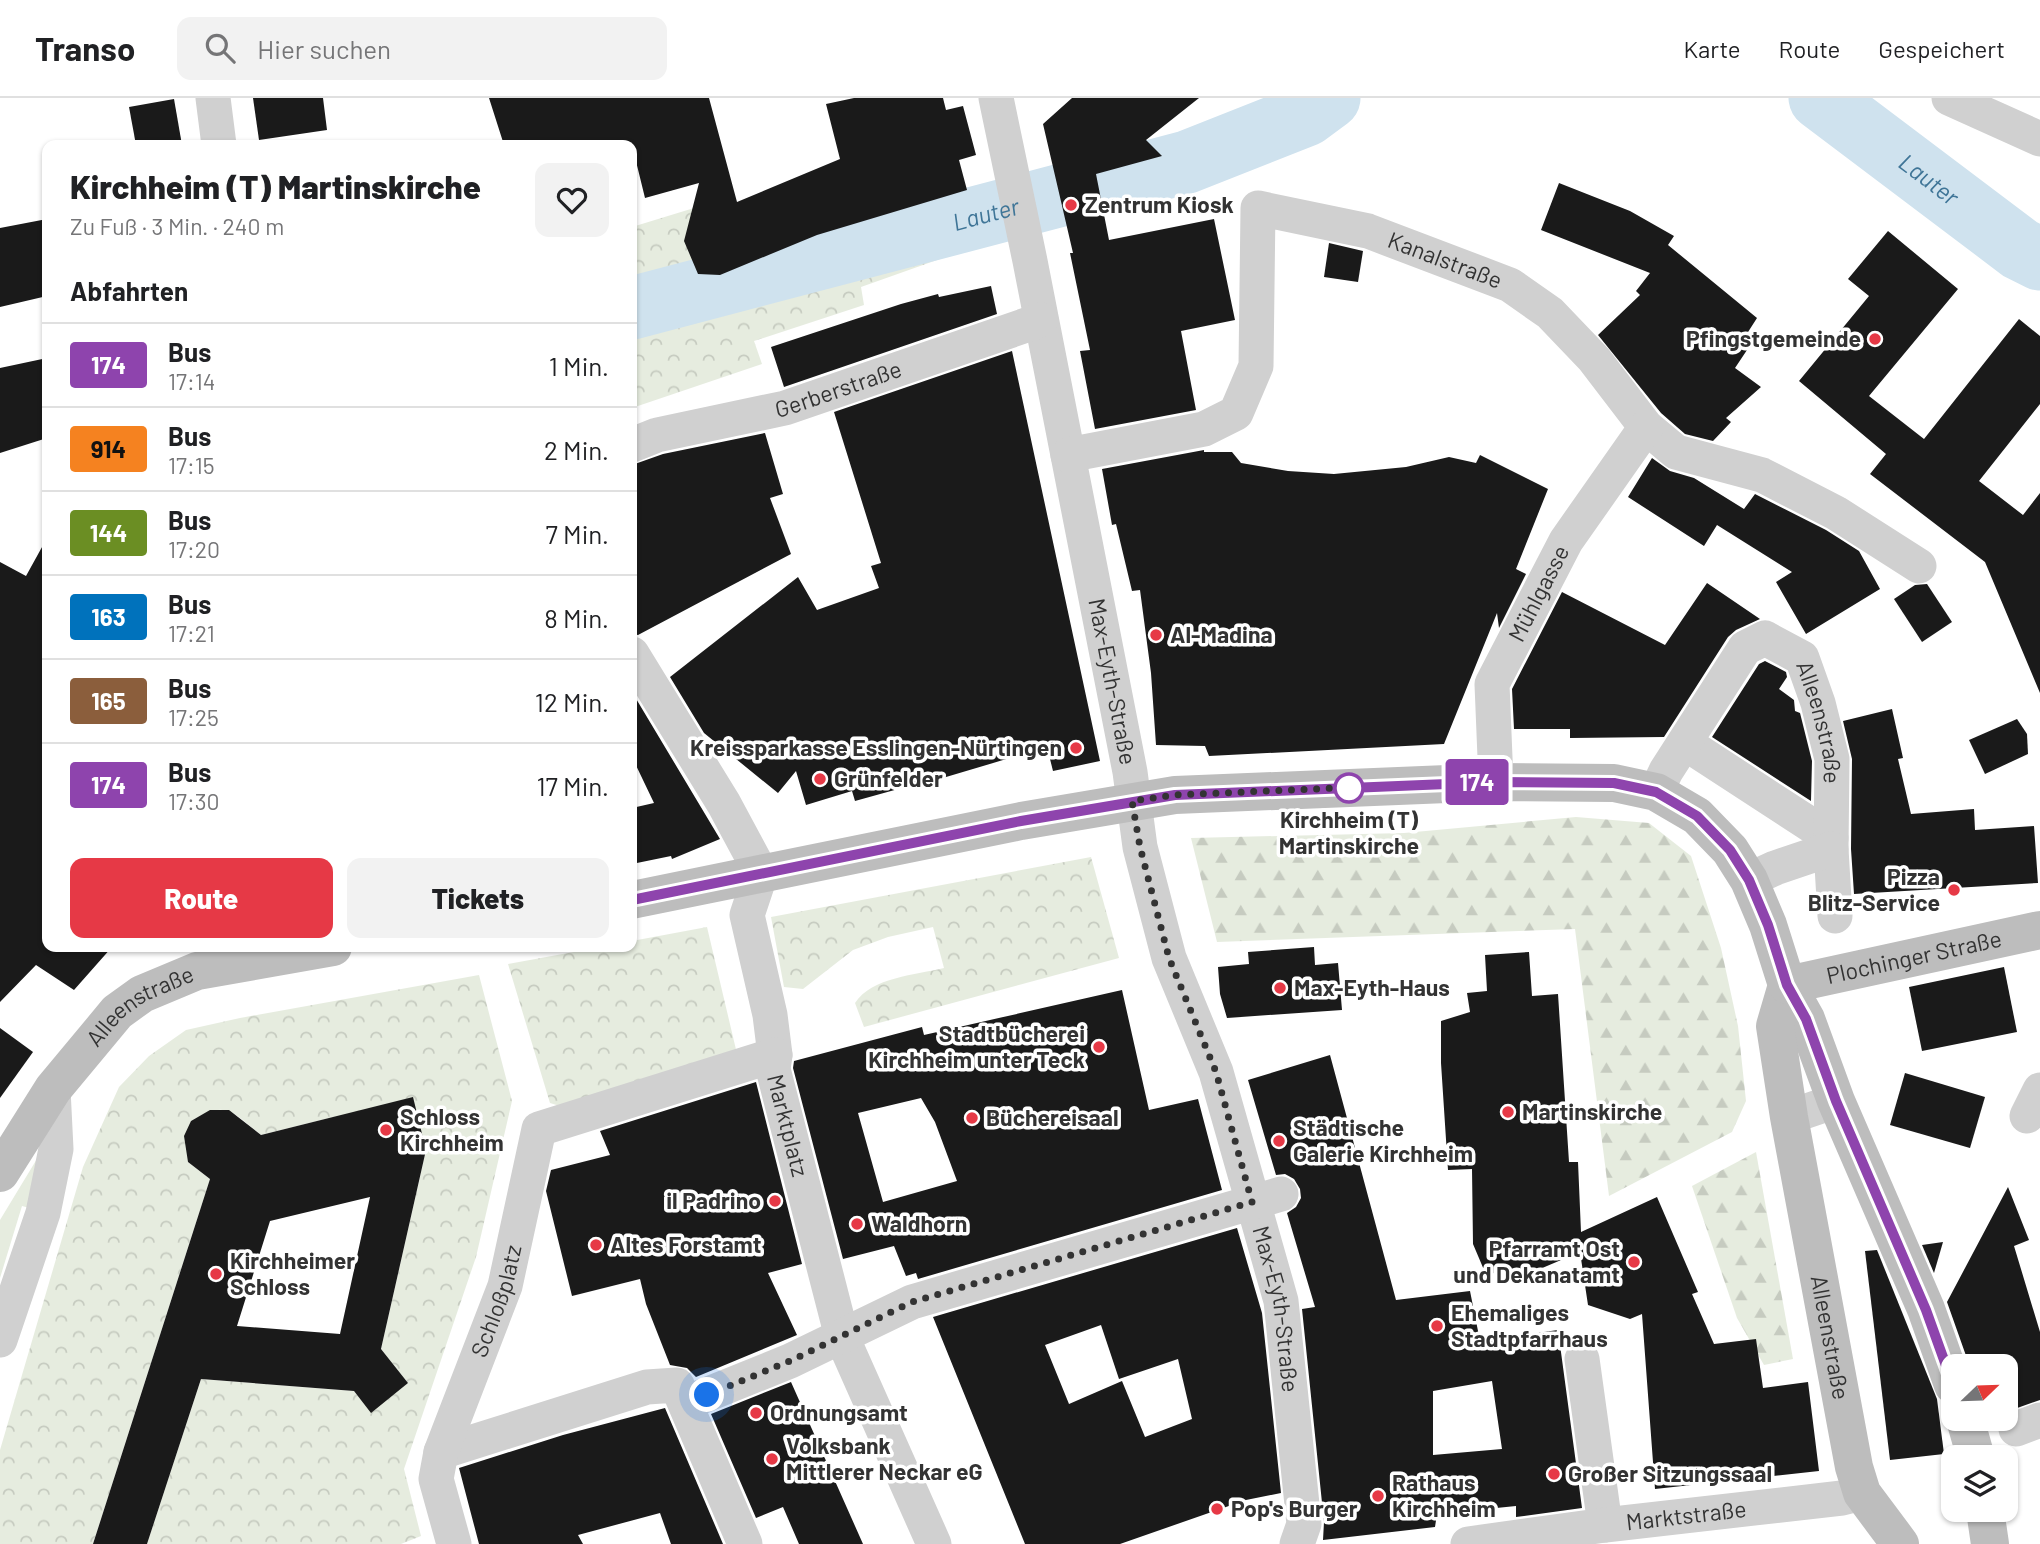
<!DOCTYPE html>
<html lang="de">
<meta charset="utf-8">
<style>
body{margin:0;font-family:Barlow,sans-serif;background:#f2f2f2;color:#202124;height:100vh;display:flex;flex-direction:column;font-size:26px;white-space:nowrap}
*{box-sizing:border-box;margin:0}
p{font-size:23px;color:#757577}
.icon{flex:none;width:38px;height:38px;fill:none;stroke:currentColor;stroke-width:2;stroke-linecap:round;stroke-linejoin:round}
.map{position:relative;flex:1;overflow:hidden}
.side{position:absolute;left:42px;top:42px;width:595px;height:812px;display:flex;flex-direction:column;background:#fff;border-radius:14px;box-shadow:0 2px 5px #0004}
.side>*{flex:none}
.badge{padding:0 14px;border-radius:5px;font-size:24px;line-height:46px}
.needle{width:46px;rotate:67deg}
.fabs{position:absolute;left:1941px;top:1256px;display:grid;gap:14px}
.fabs a{display:grid;place-items:center;width:77px;height:77px;border-radius:14px;background:#fff;box-shadow:0 2px 5px #0004;font-size:35px}
.you{position:absolute;width:35px;height:35px;margin:-18px;border:5px solid #fff;border-radius:50%;background:#1a73e8;box-shadow:0 0 0 10px #1a73e833}
.map>.badge{position:absolute;translate:-50% -50%;box-shadow:0 0 0 4px #fff}
h2{padding:0 28px;font-size:26px;line-height:63px}
.round{display:grid;place-items:center;flex:none;width:74px;height:74px;border-radius:14px;background:#f2f2f2}
.head{display:flex;align-items:center;justify-content:space-between;height:119px;padding:0 28px}
h1{font-size:33px;font-weight:800;line-height:52px}
.primary-button{display:flex;gap:14px;margin-top:auto;padding:14px 28px}
.primary-button a{flex:1;height:80px;border-radius:14px;background:#e63946;color:#fff;font-size:28px;font-weight:800;line-height:80px;text-align:center}
.primary-button a+a{background:#f2f2f2;color:#202124}
ul{padding:0;list-style:none}
li{display:flex;align-items:center;gap:21px;height:84px;padding:0 28px;border-top:2px solid #e0e0e0}
li div{flex:1}
li b{display:block;font-size:26px}
li em{font-style:normal}
li .badge{min-width:77px;font-weight:700;text-align:center}
header{display:flex;align-items:center;gap:42px;box-sizing:border-box;height:98px;padding:0 35px;background:#fff;border-bottom:2px solid #e0e0e0}
header strong{font-size:33px}
nav{display:flex;gap:38px;margin-inline-start:auto;font-size:24px}
.search{width:490px;height:63px;background:#f2f2f2;display:flex;align-items:center;gap:18px;box-sizing:border-box;padding:0 24px;border-radius:14px;color:#757577;font-size:26px}
.map>svg:first-child{display:block}
.green{fill:#e6ecdf}
.forest{fill:url(#forest-firs)}
.park{fill:url(#park-crowns)}
.lines{fill:none;stroke-linecap:round;stroke-linejoin:round}
.river{stroke:#cfe2ee;stroke-width:63}
.building{fill:#1a1a1a;fill-rule:evenodd}
.street{stroke:#d0d0d0;stroke-width:35}
.secondary{stroke:#bdbdbd;stroke-width:38}
.line-casing{stroke:#fff;stroke-width:16}
.line{stroke:#8e44ad;stroke-width:10}
.walk{stroke:#333;stroke-width:7;stroke-dasharray:0 12.6}
.poi-dot{fill:#e63946;stroke:#fff;stroke-width:2.5}
.stop-dot{fill:#fff;stroke:#8e44ad;stroke-width:3.5}
.labels{text-anchor:middle;stroke-width:7;stroke-linejoin:round;paint-order:stroke}
.poi-label{font-size:23px;font-weight:bold;fill:#333;stroke:#fff;text-anchor:start}
.street-label{font-size:23px;fill:#333;stroke:#fff}
.stop-label{font-size:23px;font-weight:bold;fill:#333;stroke:#fff}
.water-label{font-size:24px;font-style:italic;fill:#3f7597;stroke:#fff}
</style>
<header>
<strong>Transo</strong>
<div class="search"><svg class="icon" aria-label="search" viewBox="0 0 24 24"><circle cx="10" cy="10" r="6"/><path d="M15 15l6 6"/></svg>Hier suchen</div>
<nav><a>Karte</a><a>Route</a><a>Gespeichert</a></nav>
</header>
<div class="map">
<svg width="2040" height="1446" viewBox="0 0 2040 1446">
<defs>
<pattern id="forest-firs" width="22" height="20" patternUnits="userSpaceOnUse" patternTransform="scale(1.75)"><rect width="22" height="20" fill="#e6ecdf"/><path d="M5 1l3.5 6h-7zM16 11l3.5 6h-7z" fill="#c6cbc0"/></pattern>
<pattern id="park-crowns" width="20" height="18" patternUnits="userSpaceOnUse" patternTransform="scale(1.75)"><rect width="20" height="18" fill="#e6ecdf"/><path d="M2 6a3 3 0 1 1 6 0M12 15a3 3 0 1 1 6 0" fill="none" stroke="#c6cbc0"/></pattern>
</defs>
<rect width="100%" height="100%" fill="#fff"/>
<polygon class="green" points="46,1046 33,1111 22,1108 0,1180 0,1122"/>
<g class="forest">
<polygon points="1576,719 1649,725 1691,758 1721,850 1738,928 1746,1003 1732,1034 1609,1098 1575,831 1217,844 1191,740 1404,735"/>
<polygon points="1756,1054 1793,1261 1764,1267 1737,1220 1692,1088"/>
</g>
<g class="park">
<polygon points="959,106 968,151 861,189 864,207 754,243 762,266 632,310 632,129 694,110 727,190"/>
<path d="M1091,759L1119,860L864,929L855,905C872,879 916,877 944,870L933,829L888,839L853,852L803,891L784,889L771,819Z"/>
<polygon points="707,829 738,960 566,1010 550,1005 508,866 601,849 632,849 632,843"/>
<path d="M479,877L512,1003L476,1159L404,1371L421,1438L401,1446H147L201,1281L354,1293L371,1314L408,1285L381,1251L426,1052L333,1019L261,1037C232,1014 227,1001 191,1023L188,1064L210,1081L93,1446H0V1352L83,1069L119,989L149,958L186,932L240,920Z"/>
</g>
<g class="lines">
<g class="river">
<path id="s1" d="M1820,0L2020,151L2040,161"/>
<path id="s2" d="M632,210L1187,64L1306,17L1329,0"/>
</g>
</g>
<g class="building">
<polygon points="253,0 323,0 327,32 259,42"/>
<polygon points="489,0 709,0 737,104 840,61 826,6 854,0 943,0 946,12 963,8 976,57 959,62 967,92 817,137 720,177 698,176 684,143 699,85 645,100 632,47 504,47"/>
<polygon points="1072,0 1199,0 1146,42 1162,58 1096,76 1109,142 1214,121 1235,222 1181,233 1196,312 1095,331 1080,253 1090,252 1070,155 1073,155 1043,26"/>
<polygon points="174,1 182,47 136,47 129,9"/>
<polygon points="1559,85 1630,113 1674,138 1668,147 1757,220 1741,245 1747,252 1735,270 1761,289 1726,320 1731,324 1713,343 1685,336 1661,315 1598,237 1640,197 1636,193 1650,175 1541,132"/>
<polygon points="47,121 47,198 0,209 0,130"/>
<polygon points="1888,133 1958,191 1869,298 1924,341 2019,221 2040,238 2040,306 1979,383 2023,417 2040,395 2040,595 1985,464 1870,376 1886,356 1799,283 1869,198 1848,181"/>
<polygon points="1329,145 1363,153 1358,184 1324,179"/>
<polygon points="991,188 997,216 784,289 771,249 901,206 938,196 939,199"/>
<polygon points="1012,253 1100,663 1053,673 1047,649 909,690 909,688 855,703 852,693 806,707 796,673 778,695 704,635 670,579 798,479 817,512 879,490 871,468 881,465 834,314"/>
<polygon points="47,260 47,340 0,355 0,270"/>
<polygon points="765,335 783,396 770,400 791,456 638,537 632,536 632,367 663,356"/>
<polygon points="1204,352 1204,354 1232,354 1241,365 1288,373 1334,376 1406,369 1449,359 1476,365 1480,357 1548,391 1516,471 1526,476 1499,530 1497,515 1444,646 1209,658 1205,648 1156,647 1151,575 1140,492 1132,493 1116,426 1112,427 1102,371"/>
<polygon points="1652,360 1670,373 1694,380 1744,411 1755,396 1826,432 1859,453 1880,491 1806,536 1776,484 1792,474 1717,427 1704,448 1628,399"/>
<polygon points="47,440 47,849 112,849 74,892 36,867 0,904 0,464 26,478"/>
<polygon points="1707,485 1760,521 1736,532 1728,539 1664,639 1570,640 1570,631 1514,631 1512,591 1562,494 1665,547"/>
<polygon points="1927,486 1952,524 1922,544 1894,501 1915,487"/>
<polygon points="1765,563 1786,574 1787,579 1779,591 1794,602 1795,613 1800,615 1812,663 1811,703 1712,639 1759,566"/>
<polygon points="632,594 720,741 672,761 671,758 632,766 632,710 654,705 632,659"/>
<polygon points="1892,611 1903,660 1898,661 1911,716 1974,711 1975,732 2034,728 2038,785 1854,796 1851,751 1852,661 1843,623"/>
<polygon points="2017,621 2027,636 2028,656 1985,676 1969,642"/>
<polygon points="1314,849 1315,867 1338,865 1342,912 1227,920 1220,896 1218,869 1249,866 1248,854"/>
<polygon points="1529,854 1532,898 1558,896 1569,1064 1578,1064 1581,1134 1657,1099 1698,1194 1692,1196 1714,1246 1756,1241 1763,1290 1808,1284 1819,1373 1655,1391 1642,1216 1630,1221 1588,1207 1580,1154 1514,1182 1484,1172 1473,1146 1472,1071 1448,1072 1441,965 1441,923 1470,914 1467,895 1487,893 1485,857"/>
<polygon points="2004,869 2017,934 1922,953 1909,889"/>
<path d="M1122,892L1149,1012L1198,1001L1222,1092L918,1181L916,1175L906,1178L894,1148L843,1161L793,970L794,963L922,929L924,937ZM921,1000L935,1024L957,1083L883,1104L858,1015Z"/>
<polygon points="0,930 33,954 0,1000"/>
<path d="M1330,957L1396,1202L1470,1193L1480,1243L1558,1232L1582,1410L1516,1419V1408L1437,1416L1435,1429L1323,1442L1324,1424L1302,1211L1315,1209L1287,1115L1296,1109L1301,1100L1300,1091L1294,1081L1285,1076L1276,1077L1248,982ZM1492,1283L1502,1351L1433,1357V1293Z"/>
<polygon points="1905,975 1985,999 1970,1050 1890,1027"/>
<polygon points="756,984 802,1166 768,1175 797,1237 696,1279 687,1270 670,1267 646,1206 640,1181 572,1198 546,1093 551,1072 610,1057 600,1033"/>
<path d="M413,999L426,1052L381,1251L408,1285L371,1315L354,1293L201,1281L147,1446H93L210,1081L188,1064L184,1038L191,1023L210,1012H229L261,1037ZM370,1099L340,1236L237,1228L270,1123Z"/>
<polygon points="2008,1089 2029,1142 2014,1148 2040,1234 2040,1302 2006,1314 2006,1259 1979,1269 1970,1269 1947,1204"/>
<path d="M1237,1130L1262,1215L1281,1395L1246,1402L1120,1446H1025L933,1219ZM1101,1227L1119,1281L1178,1261L1192,1321L1145,1339L1122,1283L1069,1306L1045,1247Z"/>
<polygon points="1943,1144 1934,1175 1922,1147"/>
<polygon points="1877,1152 1937,1301 1944,1356 1890,1362 1865,1153"/>
<polygon points="791,1284 863,1446 799,1446 783,1409 756,1420 711,1316"/>
<polygon points="665,1310 723,1446 671,1446 660,1415 578,1437 583,1446 479,1446 459,1370 563,1337"/>
</g>
<g class="lines">
<g class="street">
<polyline points="213,0 219,47"/>
<path id="s3" d="M996,0L1030,163L1130,674L1140,749L1169,860L1216,974L1281,1203L1304,1426L1297,1446"/>
<polyline points="1949,0 2040,41"/>
<path id="s4" d="M632,347L657,337L785,310L1041,222"/>
<path id="s5" d="M1068,357L1204,331L1236,315L1256,268L1258,110L1368,133L1510,187L1550,215L1594,261L1646,329L1676,354L1762,377L1836,415L1919,468"/>
<path id="s6" d="M632,556L724,706L761,775L747,817L770,917L775,957L773,971L842,1239L934,1446"/>
<polyline points="1685,645 1831,740"/>
<path id="s7" d="M1496,684L1492,586L1566,443L1646,329"/>
<path id="s8" d="M1656,694L1666,673L1745,550L1765,540L1802,560L1818,605L1832,661L1831,751L1835,818"/>
<polyline points="1749,782 1775,770 1831,751"/>
<polyline points="2027,1018 2040,992"/>
<polyline points="1789,1019 1836,1003"/>
<polyline points="0,1242 43,1115 56,1051 53,991"/>
<polyline points="1582,1261 1605,1427"/>
<polyline points="686,1305 790,1263 912,1204 1281,1096"/>
<polyline points="2016,1331 2040,1322"/>
<polyline points="441,1354 647,1289 677,1287 745,1446"/>
<path id="s9" d="M454,1446L436,1381L441,1354L505,1188L539,1031L775,957"/>
<path id="s10" d="M1468,1446L1605,1427L1842,1400L1862,1395"/>
</g>
<g class="secondary">
<polyline points="632,802 1021,723 1175,697 1496,684 1614,685 1656,694 1697,718 1730,752 1749,782 1768,827 1787,887 1806,921 1836,1003 1926,1211 1953,1287"/>
<path id="s11" d="M1787,887L1775,928L1789,1019L1854,1369L1862,1395L1900,1446"/>
<path id="s12" d="M1787,887L2040,832"/>
<path id="s13" d="M0,1075L53,991L117,914L142,896L197,873L333,849"/>
<polyline points="1965,1321 1976,1360"/>
<polyline points="1985,1412 1990,1446"/>
</g>
</g>
<g class="lines">
<defs>
<polyline id="line" points="632,802 1021,723 1175,697 1496,684 1614,685 1656,694 1697,718 1730,752 1749,782 1768,827 1787,887 1806,921 1836,1003 1926,1212 1953,1287"/>
</defs>
<use href="#line" class="line-casing"/>
<use href="#line" class="line"/>
<polyline class="walk" points="707,1297 790,1263 912,1204 1252,1104 1216,974 1169,860 1140,749 1132,703 1175,697 1360,689 1349,690"/>
</g>
<g class="poi-dot">
<circle cx="1071" cy="107" r="7"/>
<circle cx="1875" cy="241" r="7"/>
<circle cx="1156" cy="537" r="7"/>
<circle cx="1076" cy="650" r="7"/>
<circle cx="820" cy="681" r="7"/>
<circle cx="1954" cy="792" r="7"/>
<circle cx="1280" cy="890" r="7"/>
<circle cx="1099" cy="949" r="7"/>
<circle cx="1508" cy="1014" r="7"/>
<circle cx="972" cy="1020" r="7"/>
<circle cx="386" cy="1032" r="7"/>
<circle cx="1279" cy="1043" r="7"/>
<circle cx="775" cy="1103" r="7"/>
<circle cx="857" cy="1126" r="7"/>
<circle cx="596" cy="1147" r="7"/>
<circle cx="1634" cy="1164" r="7"/>
<circle cx="216" cy="1176" r="7"/>
<circle cx="1437" cy="1228" r="7"/>
<circle cx="756" cy="1315" r="7"/>
<circle cx="772" cy="1361" r="7"/>
<circle cx="1554" cy="1376" r="7"/>
<circle cx="1378" cy="1398" r="7"/>
<circle cx="1217" cy="1411" r="7"/>
</g>
<circle class="stop-dot" cx="1349" cy="690" r="14"/>
<g class="labels">
<g class="poi-label">
<text x="1085" y="115">Zentrum Kiosk</text>
<text x="1861" y="249" text-anchor="end">Pfingstgemeinde</text>
<text x="1170" y="545">Al-Madina</text>
<text x="1062" y="658" text-anchor="end">Kreissparkasse Esslingen-Nürtingen</text>
<text x="834" y="689">Grünfelder</text>
<text x="1940" y="787" text-anchor="end">Pizza<tspan x="1940" dy="26">Blitz-Service</tspan></text>
<text x="1294" y="898">Max-Eyth-Haus</text>
<text x="1085" y="944" text-anchor="end">Stadtbücherei<tspan x="1085" dy="26">Kirchheim unter Teck</tspan></text>
<text x="1522" y="1022">Martinskirche</text>
<text x="400" y="1027">Schloss<tspan x="400" dy="26">Kirchheim</tspan></text>
<text x="986" y="1028">Büchereisaal</text>
<text x="1293" y="1038">Städtische<tspan x="1293" dy="26">Galerie Kirchheim</tspan></text>
<text x="761" y="1111" text-anchor="end">il Padrino</text>
<text x="871" y="1134">Waldhorn</text>
<text x="610" y="1155">Altes Forstamt</text>
<text x="1620" y="1159" text-anchor="end">Pfarramt Ost<tspan x="1620" dy="26">und Dekanatamt</tspan></text>
<text x="230" y="1171">Kirchheimer<tspan x="230" dy="26">Schloss</tspan></text>
<text x="1451" y="1223">Ehemaliges<tspan x="1451" dy="26">Stadtpfarrhaus</tspan></text>
<text x="770" y="1323">Ordnungsamt</text>
<text x="786" y="1356">Volksbank<tspan x="786" dy="26">Mittlerer Neckar eG</tspan></text>
<text x="1568" y="1384">Großer Sitzungssaal</text>
<text x="1392" y="1393">Rathaus<tspan x="1392" dy="26">Kirchheim</tspan></text>
<text x="1231" y="1419">Pop's Burger</text>
</g>
<g class="street-label">
<text dy="8" stroke="none"><textPath href="#s5" startOffset="578">Kanalstraße</textPath></text>
<text dy="8" stroke="none"><textPath href="#s4" startOffset="214">Gerberstraße</textPath></text>
<text dy="8" stroke="none"><textPath href="#s7" startOffset="200">Mühlgasse</textPath></text>
<text dy="8" stroke="none"><textPath href="#s3" startOffset="595">Max-Eyth-Straße</textPath></text>
<text dy="8" stroke="none"><textPath href="#s8" startOffset="301">Alleenstraße</textPath></text>
<text dy="8" stroke="none"><textPath href="#s12" startOffset="130">Plochinger Straße</textPath></text>
<text dy="8" stroke="none"><textPath href="#s13" startOffset="222">Alleenstraße</textPath></text>
<text dy="8" stroke="none"><textPath href="#s6" startOffset="514">Marktplatz</textPath></text>
<text dy="8" stroke="none"><textPath href="#s9" startOffset="256">Schloßplatz</textPath></text>
<text dy="8" stroke="none"><textPath href="#s3" startOffset="1246">Max-Eyth-Straße</textPath></text>
<text dy="8" stroke="none"><textPath href="#s11" startOffset="359">Alleenstraße</textPath></text>
<text dy="8" stroke="none"><textPath href="#s10" startOffset="220">Marktstraße</textPath></text>
</g>
<g class="stop-label">
<text x="1349" y="730">Kirchheim (T)<tspan x="1349" dy="26">Martinskirche</tspan></text>
</g>
<g class="water-label">
<text dy="8" stroke="none"><textPath href="#s1" startOffset="136">Lauter</textPath></text>
<text dy="8" stroke="none"><textPath href="#s2" startOffset="366">Lauter</textPath></text>
</g>
</g>
</svg>
<div class="fabs">
<a><svg class="needle" viewBox="-14 -14 28 28"><path d="M0-13l5 13h-10z" fill="#e53935"/><path d="M0 13l5-13h-10z" fill="#757577"/></svg></a>
<a><svg class="icon" aria-label="layers" viewBox="0 0 24 24"><path d="M12 4l9 5-9 5-9-5zM3 14l9 5 9-5"/></svg></a>
</div>
<div class="you" style="left:707px;top:1297px"></div>
<b class="badge" style="left:1477px;top:684px;background:#8e44ad;color:#fff">174</b>
<section class="side">
<div class="head"><div><h1>Kirchheim (T) Martinskirche</h1><p>Zu Fuß · 3 Min. · 240 m</p></div><a class="round"><svg class="icon" aria-label="heart" viewBox="0 0 24 24"><path d="M12 20l-8-8c-3-5 5-10 8-4 3-6 11-1 8 4z"/></svg></a></div>
<h2>Abfahrten</h2>
<ul>
<li><span class="badge" style="background:#8e44ad;color:#fff">174</span><div><b>Bus</b><p>17:14</p></div><em>1 Min.</em></li>
<li><span class="badge" style="background:#f58220;color:#111">914</span><div><b>Bus</b><p>17:15</p></div><em>2 Min.</em></li>
<li><span class="badge" style="background:#6b8e23;color:#fff">144</span><div><b>Bus</b><p>17:20</p></div><em>7 Min.</em></li>
<li><span class="badge" style="background:#0072bc;color:#fff">163</span><div><b>Bus</b><p>17:21</p></div><em>8 Min.</em></li>
<li><span class="badge" style="background:#8b5e3c;color:#fff">165</span><div><b>Bus</b><p>17:25</p></div><em>12 Min.</em></li>
<li><span class="badge" style="background:#8e44ad;color:#fff">174</span><div><b>Bus</b><p>17:30</p></div><em>17 Min.</em></li>
</ul>
<div class="primary-button"><a>Route</a><a>Tickets</a></div>
</section>
</div>
